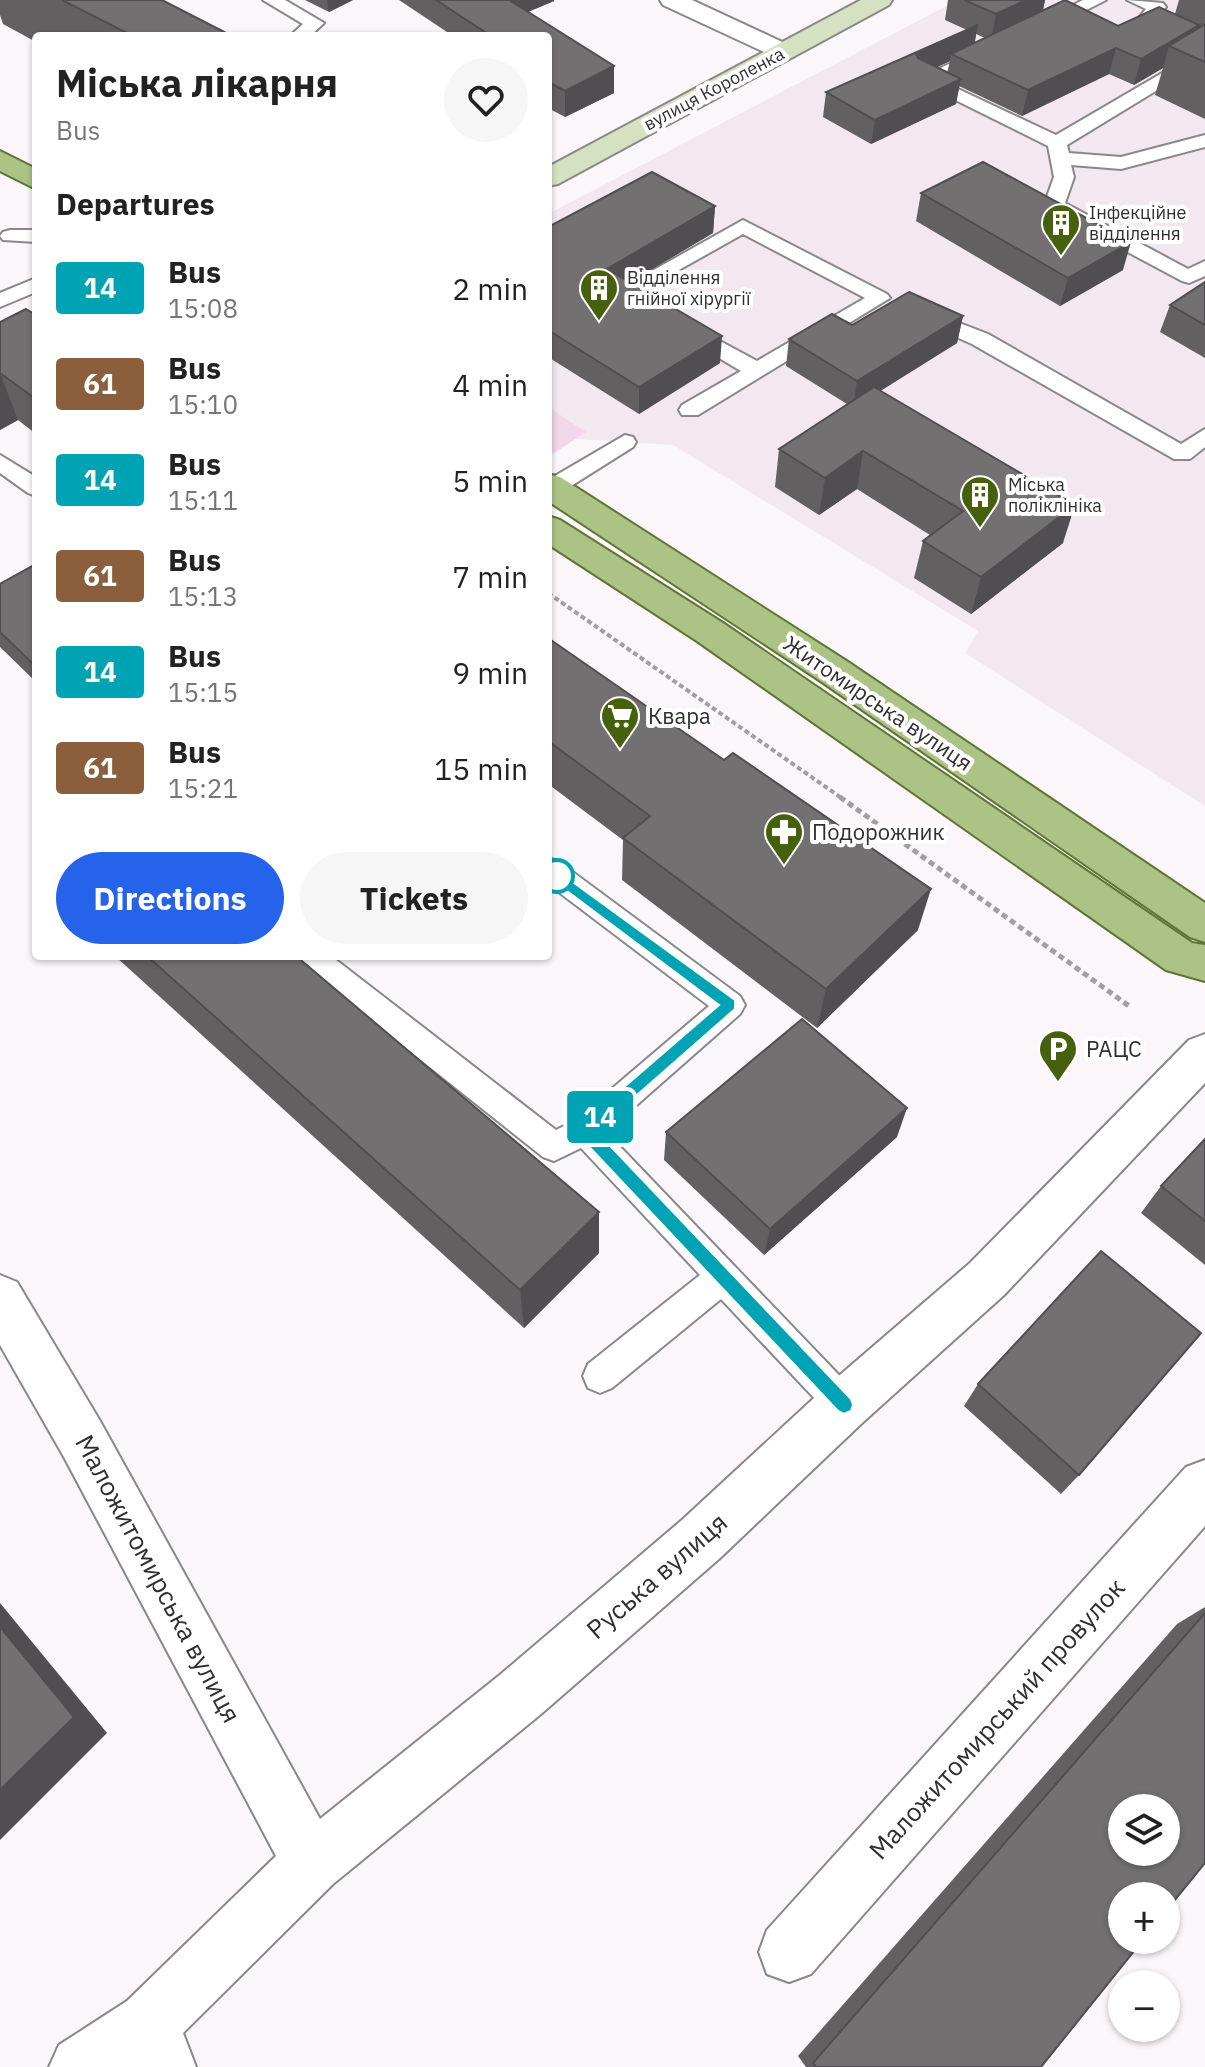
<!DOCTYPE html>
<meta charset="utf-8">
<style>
body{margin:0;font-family:"IBM Plex Sans",sans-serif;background:#f6f6f6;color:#222;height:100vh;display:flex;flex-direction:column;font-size:30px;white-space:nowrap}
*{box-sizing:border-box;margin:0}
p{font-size:26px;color:#767676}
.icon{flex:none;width:44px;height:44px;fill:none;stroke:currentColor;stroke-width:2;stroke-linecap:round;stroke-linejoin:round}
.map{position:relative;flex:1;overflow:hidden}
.drawer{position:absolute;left:32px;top:32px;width:520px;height:928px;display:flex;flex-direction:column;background:#fff;border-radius:8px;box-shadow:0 2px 6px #0004}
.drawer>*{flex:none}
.badge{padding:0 16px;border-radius:6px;font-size:28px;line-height:52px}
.buttons{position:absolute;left:1108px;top:1794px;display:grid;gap:16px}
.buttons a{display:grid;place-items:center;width:72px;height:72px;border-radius:50%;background:#fff;box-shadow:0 2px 6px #0004;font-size:40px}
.map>.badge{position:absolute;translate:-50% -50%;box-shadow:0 0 0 4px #fff}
h2{padding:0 24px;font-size:30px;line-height:72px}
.round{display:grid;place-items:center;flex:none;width:84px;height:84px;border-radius:42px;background:#f6f6f6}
.overview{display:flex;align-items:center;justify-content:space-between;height:136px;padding:0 24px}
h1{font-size:38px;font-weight:700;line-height:60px}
.button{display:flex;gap:16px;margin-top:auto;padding:16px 24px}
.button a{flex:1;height:92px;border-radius:48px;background:#2563eb;color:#fff;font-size:32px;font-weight:700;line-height:92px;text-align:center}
.button a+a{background:#f6f6f6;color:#222}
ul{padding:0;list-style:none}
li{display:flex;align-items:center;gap:24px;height:96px;padding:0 24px}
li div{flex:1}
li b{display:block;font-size:30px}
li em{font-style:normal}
li .badge{min-width:88px;font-weight:700;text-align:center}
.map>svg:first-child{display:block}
.built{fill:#f3e8f0}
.green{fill:#f2d6ea}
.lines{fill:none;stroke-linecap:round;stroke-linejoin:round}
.lane-casing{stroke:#8a8789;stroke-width:4}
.street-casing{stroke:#8a8789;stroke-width:4}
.secondary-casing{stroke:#8a8789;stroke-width:4}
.primary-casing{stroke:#5e7533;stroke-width:4}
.path-far1{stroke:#a19fa1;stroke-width:4;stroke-dasharray:5 3;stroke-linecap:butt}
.path{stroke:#a19fa1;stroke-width:5;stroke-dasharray:6 4;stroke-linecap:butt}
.lane{fill:#fff;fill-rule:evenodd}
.street{fill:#fff;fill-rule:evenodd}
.secondary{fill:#d6e1c2;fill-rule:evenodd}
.primary{fill:#adc285;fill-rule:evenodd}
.wall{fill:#636062;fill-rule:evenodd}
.shaded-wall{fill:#504e50}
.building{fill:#737072;stroke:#504e50;stroke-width:2;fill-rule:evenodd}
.line{fill:#00a3b4;stroke:#fff;stroke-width:2}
.stop-dot{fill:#fff;stroke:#00a3b4;stroke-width:4}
.labels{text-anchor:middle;stroke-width:8;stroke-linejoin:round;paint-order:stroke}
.far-street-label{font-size:18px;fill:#302f30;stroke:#fff}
.far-poi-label{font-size:18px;fill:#302f30;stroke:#fff;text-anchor:start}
.street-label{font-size:22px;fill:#302f30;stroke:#fff}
.poi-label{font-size:22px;fill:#302f30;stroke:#fff;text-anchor:start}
.near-street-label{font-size:26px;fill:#302f30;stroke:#fff}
</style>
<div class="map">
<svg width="1205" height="2067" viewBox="0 0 1205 2067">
<rect width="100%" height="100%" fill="#faf6f9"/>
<polygon class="built" points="958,0 1205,0 1205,806 965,653 978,631 673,445 560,438 548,430 548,214"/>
<polygon class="green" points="548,407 586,432 548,457"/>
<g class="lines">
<defs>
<g id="lane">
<polygon points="263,0 285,0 324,23 310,36 290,36 303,24"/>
<polygon points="1083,0 1106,0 1049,29 1043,30 1034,25"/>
<polygon points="1127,0 1163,3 1166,7 1157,18 1176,29 1167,34 1140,24 1137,20 1146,9"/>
<polygon points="985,47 994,52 991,56 939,80 1056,135 1205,48 1205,61 1067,145 1069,153 1121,157 1205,135 1205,147 1121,169 1071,165 1074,177 1065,203 1188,269 1205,261 1205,276 1189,283 1182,281 1047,209 1044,205 1054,177 1048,146 915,80"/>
<polygon points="743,220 887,294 890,298 698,415 682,415 679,410 682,405 741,371 680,335 676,331 680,327 694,327 757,361 865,298 743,234 636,294 651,306 648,310 634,310 611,294"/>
<polygon points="10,230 36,230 36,242 3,240 0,236 3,232"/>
<polygon points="36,278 36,292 0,307 0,293"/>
<polygon points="923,309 988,334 1181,444 1205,429 1205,447 1190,459 1174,459 972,344 916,319 913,315 916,311"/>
<polygon points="625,435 633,437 636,442 633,447 560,493 548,494 548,480"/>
<polygon points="0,455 36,477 36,496 28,493 0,473"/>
<polygon points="548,858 558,861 740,996 745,1005 740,1014 606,1132 856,1393 861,1405 856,1417 844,1422 832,1417 721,1299 612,1388 600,1393 588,1388 583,1376 588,1364 700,1275 581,1148 554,1161 543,1157 300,964 295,956 331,956 556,1130 574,1121 709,1006 548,884"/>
</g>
<g id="street">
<polygon points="660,0 692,0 793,47 797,52 793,57 775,57 663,5"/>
<polygon points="1205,1034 1205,1083 1004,1295 862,1423 720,1558 541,1714 333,1884 183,2033 196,2067 49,2067 59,2045 127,2001 276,1856 64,1457 0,1345 0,1275 17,1282 100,1421 320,1819 501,1674 682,1520 826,1387 970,1263 1189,1040"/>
<polygon points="1205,1460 1205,1526 811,1974 789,1982 767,1974 759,1952 767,1930 1186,1467"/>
</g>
<polygon id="secondary" points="861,0 892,0 889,5 558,184 548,186 548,167"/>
<g id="primary">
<polygon points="0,151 36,169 36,189 0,171"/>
<polygon points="548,474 560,477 848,662 1205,903 1205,942 1190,937 822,682 548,501"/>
<polygon points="548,516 560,520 723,623 1192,943 1205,945 1205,981 1166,970 697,641 548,544"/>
</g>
</defs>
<use href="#lane" class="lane-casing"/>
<use href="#street" class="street-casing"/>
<use href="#secondary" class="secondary-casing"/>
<use href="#primary" class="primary-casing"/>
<polyline class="path-far1" points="548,593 843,799"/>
<polyline class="path" points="840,797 1129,1006"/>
<use href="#lane" class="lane"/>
<use href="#street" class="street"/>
<use href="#secondary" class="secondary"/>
<use href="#primary" class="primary"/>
</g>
<g class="wall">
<polygon points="0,0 162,0 232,36 36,36 36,42 3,24 0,15"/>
<polygon points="305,0 353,0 329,12"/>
<polygon points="399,0 554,0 554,1 528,12 614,93 565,117 548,108 548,36 453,36"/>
<path d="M948,0H1045L1043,11L1118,26L1175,14L1179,0H1205V119L1155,95L1163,68L1134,85L1109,74L1022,116L959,86L956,104L871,144L823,117L826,92L967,30L945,20ZM976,34L985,38L975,43ZM950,61L947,73L936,67Z"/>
<polygon points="921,193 1123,270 1060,306 916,221"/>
<polygon points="715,206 713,233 630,282 720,363 639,414 548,357 548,227"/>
<polygon points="1205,282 1205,358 1160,332 1170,305"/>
<polygon points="36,315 36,434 18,420 0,430 0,322"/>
<polygon points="963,316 957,343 880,391 1063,543 971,614 914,578 923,541 930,535 857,489 819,515 775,487 779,449 847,404 786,366 789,339 852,325"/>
<polygon points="36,564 36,682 0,647 0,584"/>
<polygon points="548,638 918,930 817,1028 622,880 623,840 548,784"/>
<polygon points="115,956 296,956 599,1212 599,1253 524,1328"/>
<polygon points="666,1132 897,1137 764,1255 664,1160"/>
<polygon points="1205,1139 1205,1265 1141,1213 1161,1186"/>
<polygon points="978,1384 1079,1475 1061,1494 964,1406"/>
<polygon points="1205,1607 1205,1863 1041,2067 806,2067 798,2056 1177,1624"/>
</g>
<g class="shaded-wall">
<polygon points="327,0 353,0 329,12"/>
<polygon points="502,0 554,0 554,1 503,22"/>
<polygon points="1026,0 1045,0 1041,17 991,41 996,14"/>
<polygon points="978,25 973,49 951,54 950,61 912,79 916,54"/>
<polygon points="1199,25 1192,50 1169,46 1163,68 1134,85 1141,59"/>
<polygon points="1116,48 1109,74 1022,116 1028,90"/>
<polygon points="614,66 614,93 565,117 565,91"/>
<polygon points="961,79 956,104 871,144 875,120"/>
<polygon points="715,206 713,233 607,296 607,269"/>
<polygon points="1131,242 1123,270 1060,306 1068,278"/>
<polygon points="963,316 957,343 853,408 857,381"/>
<polygon points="722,336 720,363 639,414 639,387"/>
<polygon points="0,373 18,420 0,430"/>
<polygon points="863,451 857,489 819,515 825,478"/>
<polygon points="1075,505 1063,543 971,614 981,577"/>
<polygon points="931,889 918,930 817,1028 826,989"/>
<polygon points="907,1108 897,1137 764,1255 770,1229"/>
<polygon points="599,1212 599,1253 524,1328 520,1290"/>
<polygon points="0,1603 107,1733 0,1840"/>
</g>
<g class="building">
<polygon points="62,0 162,0 232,36 133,36"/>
<polygon points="436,0 509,0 614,66 565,91 548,82 548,36 491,36"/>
<polygon points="964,0 1026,0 996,14"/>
<polygon points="1065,0 1118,26 1159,7 1199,25 1141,59 1116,48 1028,90 951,54"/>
<polygon points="1205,24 1205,62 1169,46"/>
<polygon points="978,25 916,54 918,58 961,79 875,120 826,92"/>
<polygon points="983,162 1131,242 1068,278 921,193"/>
<polygon points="652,172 715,206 607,269 722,336 639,387 548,330 548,227"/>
<polygon points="1205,282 1205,325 1170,305"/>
<polygon points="909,292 963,316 857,381 789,339 832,314 852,325"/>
<polygon points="26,309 36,315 36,399 0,373 0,322"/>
<polygon points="874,387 1075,505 981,577 923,541 963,511 863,451 825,478 779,449"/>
<polygon points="36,564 36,667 0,632 0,584"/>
<polygon points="548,638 724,760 733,753 931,889 826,989 623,838 650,816 548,741"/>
<polygon points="147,956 296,956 599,1212 520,1290"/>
<polygon points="802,1019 907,1108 770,1229 666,1132"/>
<polygon points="1205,1139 1205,1221 1161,1186"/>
<polygon points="1101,1251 1201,1333 1079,1475 978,1384"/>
<path d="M1205,1613V1863L1166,1911V1896H1122V1940H1143L1041,2067H816L813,2063ZM1122,1808H1166V1852H1122Z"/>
<polygon points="0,1627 74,1717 0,1790"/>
</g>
<polygon class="line" points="548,864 735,1000 735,1009 596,1131 851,1399 853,1405 851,1411 844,1414 838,1411 579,1136 579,1126 719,1005 543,873 543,865"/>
<defs>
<symbol id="building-pin" viewBox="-11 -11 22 30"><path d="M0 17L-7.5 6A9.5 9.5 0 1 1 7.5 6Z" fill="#46600e" stroke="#fff"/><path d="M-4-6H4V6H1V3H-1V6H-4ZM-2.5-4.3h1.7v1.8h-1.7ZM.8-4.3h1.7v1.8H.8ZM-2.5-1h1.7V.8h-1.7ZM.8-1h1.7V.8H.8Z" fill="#fff"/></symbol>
<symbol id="supermarket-pin" viewBox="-11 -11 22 30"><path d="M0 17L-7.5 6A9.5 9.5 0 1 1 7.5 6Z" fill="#46600e" stroke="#fff"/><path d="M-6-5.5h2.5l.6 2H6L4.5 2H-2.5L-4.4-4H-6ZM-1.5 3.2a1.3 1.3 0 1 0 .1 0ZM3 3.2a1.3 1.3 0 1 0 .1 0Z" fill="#fff"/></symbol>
<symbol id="pharmacy-pin" viewBox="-11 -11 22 30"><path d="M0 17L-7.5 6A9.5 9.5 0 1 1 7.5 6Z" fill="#46600e" stroke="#fff"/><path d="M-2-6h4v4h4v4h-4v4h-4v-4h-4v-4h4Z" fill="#fff"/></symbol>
<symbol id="parking-pin" viewBox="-11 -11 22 30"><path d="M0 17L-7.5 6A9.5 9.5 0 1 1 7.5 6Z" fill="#46600e" stroke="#fff"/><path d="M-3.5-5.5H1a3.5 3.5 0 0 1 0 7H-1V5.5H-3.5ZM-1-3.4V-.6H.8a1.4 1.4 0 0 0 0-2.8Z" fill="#fff"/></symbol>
</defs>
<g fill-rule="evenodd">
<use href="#building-pin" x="1039" y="201" width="44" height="60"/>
<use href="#building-pin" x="577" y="266" width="44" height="60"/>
<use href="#building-pin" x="958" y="473" width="44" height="60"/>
<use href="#supermarket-pin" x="598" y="694" width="44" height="60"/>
<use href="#pharmacy-pin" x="762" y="810" width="44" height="60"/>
<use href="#parking-pin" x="1036" y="1027" width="44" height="60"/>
</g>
<circle class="stop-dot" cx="557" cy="876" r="16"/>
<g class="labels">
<g class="far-street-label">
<text transform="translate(714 89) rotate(-28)" y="6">вулиця Короленка</text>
</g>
<g class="far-poi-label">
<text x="1089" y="219">Інфекційне<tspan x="1089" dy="21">відділення</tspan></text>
<text x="627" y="284">Відділення<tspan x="627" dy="21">гнійної хірургії</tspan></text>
<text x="1008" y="491">Міська<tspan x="1008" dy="21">поліклініка</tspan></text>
</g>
<g class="street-label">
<text transform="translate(878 703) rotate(34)" y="8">Житомирська вулиця</text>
</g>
<g class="poi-label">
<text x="648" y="724">Квара</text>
<text x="812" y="840">Подорожник</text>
<text x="1086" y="1057">РАЦС</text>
</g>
<g class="near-street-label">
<text transform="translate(657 1576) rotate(-41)" y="9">Руська вулиця</text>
<text transform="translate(158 1579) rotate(62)" y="9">Маложитомирська вулиця</text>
<text transform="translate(997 1719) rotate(-48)" y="9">Маложитомирський провулок</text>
</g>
</g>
</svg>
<div class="buttons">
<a><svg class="icon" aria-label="layers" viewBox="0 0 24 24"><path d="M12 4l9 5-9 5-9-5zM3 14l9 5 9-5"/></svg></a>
<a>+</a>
<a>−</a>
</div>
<b class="badge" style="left:600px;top:1117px;background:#00a3b4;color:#fff">14</b>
<section class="drawer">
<div class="overview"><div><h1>Міська лікарня</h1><p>Bus</p></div><a class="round"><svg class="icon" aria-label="heart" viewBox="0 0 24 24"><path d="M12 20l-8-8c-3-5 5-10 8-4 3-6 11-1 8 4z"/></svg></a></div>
<h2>Departures</h2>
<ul>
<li><span class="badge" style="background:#00a3b4;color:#fff">14</span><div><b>Bus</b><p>15:08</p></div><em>2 min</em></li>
<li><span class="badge" style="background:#8b5e3c;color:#fff">61</span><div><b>Bus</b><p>15:10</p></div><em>4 min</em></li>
<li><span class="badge" style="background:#00a3b4;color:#fff">14</span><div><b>Bus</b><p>15:11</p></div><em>5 min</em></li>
<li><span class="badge" style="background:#8b5e3c;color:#fff">61</span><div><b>Bus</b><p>15:13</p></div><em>7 min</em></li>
<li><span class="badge" style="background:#00a3b4;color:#fff">14</span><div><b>Bus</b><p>15:15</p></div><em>9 min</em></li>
<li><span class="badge" style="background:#8b5e3c;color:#fff">61</span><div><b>Bus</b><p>15:21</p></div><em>15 min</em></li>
</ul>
<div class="button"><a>Directions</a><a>Tickets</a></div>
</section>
</div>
